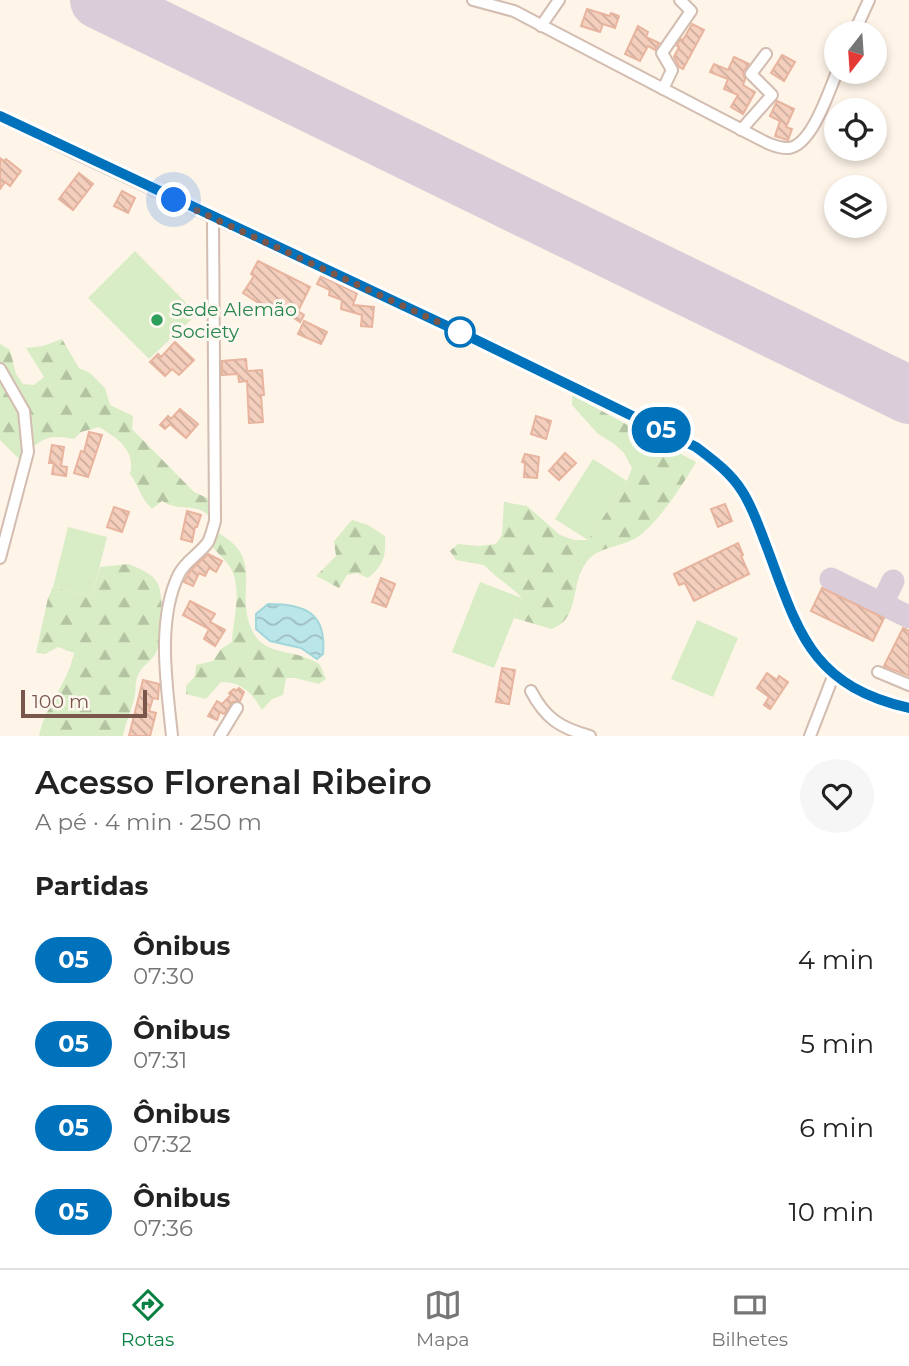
<!DOCTYPE html>
<html lang="pt">
<meta charset="utf-8">
<style>
body{margin:0;font-family:Montserrat,sans-serif;background:#f6f6f6;color:#222;height:100vh;display:flex;flex-direction:column;font-size:26px;white-space:nowrap}
*{box-sizing:border-box;margin:0}
p{font-size:23px;color:#767676}
.icon{flex:none;width:38px;height:38px;fill:none;stroke:currentColor;stroke-width:2;stroke-linecap:round;stroke-linejoin:round}
.map{position:relative;height:736px;overflow:hidden}
.drawer{display:flex;flex-direction:column;background:#fff;flex:1}
.drawer>*{flex:none}
.badge{padding:0 14px;border-radius:23px;font-size:24px;line-height:46px}
.needle{width:46px;rotate:197deg}
.buttons{position:absolute;left:824px;top:21px;display:grid;gap:14px}
.buttons a{display:grid;place-items:center;width:63px;height:63px;border-radius:50%;background:#fff;box-shadow:0 4px 10px #0003;font-size:35px}
.scale{position:absolute;left:21px;bottom:18px;width:126px;box-sizing:border-box;padding-left:7px;border:4px solid #7a574a;border-top:0;font-size:19px;line-height:24px;white-space:nowrap;color:#7a574a;-webkit-text-stroke:5px #fff8f0;paint-order:stroke}
.you{position:absolute;width:35px;height:35px;margin:-18px;border:5px solid #fff;border-radius:50%;background:#1a73e8;box-shadow:0 0 0 10px #1a73e833}
.map>.badge{position:absolute;translate:-50% -50%;box-shadow:0 0 0 4px #fff}
h2{padding:0 35px;font-size:26px;line-height:63px}
.round{display:grid;place-items:center;flex:none;width:74px;height:74px;border-radius:37px;background:#f6f6f6}
.head{display:flex;align-items:center;justify-content:space-between;height:119px;padding:0 35px}
h1{font-size:33px;font-weight:600;line-height:52px}
ul{padding:0;list-style:none}
li{display:flex;align-items:center;gap:21px;height:84px;padding:0 35px}
li div{flex:1}
li b{display:block;font-size:26px}
li em{font-style:normal}
li .badge{min-width:77px;font-weight:700;text-align:center}
.tab-bar{display:flex;justify-content:space-around;align-items:center;height:98px;border-top:2px solid #e0e0e0;background:#fff;font-size:19px;color:#767676}
.tab-bar a{display:grid;justify-items:center;gap:4px}
.tab-bar .active{color:#0b8043}
.map>svg:first-child{display:block}
.forest{fill:url(#forest-firs)}
.garden{fill:#d8edc5}
.water{fill:url(#water-waves);stroke:#a1d7db;stroke-width:2}
.lines{fill:none;stroke-linecap:round;stroke-linejoin:round}
.taxiway{stroke:#daccd8;stroke-width:23}
.runway{stroke:#daccd8;stroke-width:58}
.building{fill:url(#building-back-hatch);stroke:#e8b49e;stroke-width:2}
.minor-casing{stroke:#d3bcb0;stroke-width:14}
.minor{stroke:#fff;stroke-width:10}
.line-casing{stroke:#fff;stroke-width:16}
.line{stroke:#0072bc;stroke-width:10}
.walk{stroke:#7a574a;stroke-width:7;stroke-dasharray:0 12.6}
.leisure-dot{fill:#2e9e5b;stroke:#fff8f0;stroke-width:2.5}
.stop-dot{fill:#fff;stroke:#0072bc;stroke-width:3.5}
.labels{text-anchor:middle;stroke-width:6;stroke-linejoin:round;paint-order:stroke}
.leisure-label{font-size:19px;fill:#27864d;stroke:#fff8f0;text-anchor:start}
</style>
<div class="map">
<svg width="909" height="736" viewBox="0 0 909 736">
<defs>
<pattern id="forest-firs" width="22" height="20" patternUnits="userSpaceOnUse" patternTransform="scale(1.75)"><rect width="22" height="20" fill="#d8edc5"/><path d="M5 1l3.5 6h-7zM16 11l3.5 6h-7z" fill="#b4c3a2"/></pattern>
<pattern id="water-waves" width="16" height="10" patternUnits="userSpaceOnUse" patternTransform="scale(1.75)"><rect width="16" height="10" fill="#bbe6e9"/><path d="M0 5q4-4 8 0t8 0" fill="none" stroke="#9dbdbf"/></pattern>
<pattern id="building-back-hatch" width="6" height="6" patternUnits="userSpaceOnUse" patternTransform="scale(1.75)"><rect width="6" height="6" fill="#f5cfbe"/><path d="M-1 5l2 2M0 0l6 6M5-1l2 2" fill="none" stroke="#cbab9c"/></pattern>
</defs>
<rect width="100%" height="100%" fill="#fef4e8"/>
<g class="forest">
<path d="M62,339L79,368L90,373L105,388L110,405L133,416L132,429L194,492L216,502L215,521C194,499 183,514 162,501L152,509C141,499 139,486 130,474C136,450 117,438 99,427L81,432L74,439C46,433 39,440 20,460L0,440V344L10,350L16,374L23,384L34,385L44,377L26,348L43,346Z"/>
<path d="M572,395L696,462C684,483 657,525 636,538C621,547 601,546 588,560C573,576 578,604 565,620C562,624 556,627 552,629L514,618L522,598C510,585 496,578 484,565L456,560L450,551L458,544L479,546L496,544L502,535L504,502L527,506L560,535L574,540H588L627,481L632,468L624,453L613,443L598,434L572,405Z"/>
<path d="M352,520L368,525L385,536C386,556 384,565 368,578L357,573L347,575L339,588L316,576L336,556L334,541Z"/>
<path d="M218,533C265,558 235,591 251,628C262,655 287,649 309,659C313,661 317,662 319,664C322,667 324,675 326,679L319,684L295,678H286L283,695L272,699L262,710C252,693 242,682 221,682L206,699L186,694V686L195,676L196,665L213,661L221,649L232,642C233,619 243,589 230,567C225,560 217,552 211,545L212,535Z"/>
<path d="M128,564C138,568 153,573 158,584C164,597 163,641 156,653C150,663 141,665 137,678C135,684 136,689 135,695C132,709 126,721 123,736H39C45,706 68,683 74,653L58,647L45,654L36,653L48,598L53,587L92,597L100,567Z"/>
</g>
<g class="garden">
<polygon points="135,251 197,314 149,359 88,298"/>
<polygon points="593,459 627,481 588,540 555,519"/>
<polygon points="68,527 107,537 92,597 53,587"/>
<polygon points="480,582 522,598 494,668 452,652"/>
<polygon points="697,620 738,638 713,697 671,679"/>
</g>
<path class="water" d="M268,604C304,604 327,612 323,654L317,659L301,648L270,641L256,629V614Z"/>
<g class="lines">
<g class="taxiway">
<polyline points="831,579 909,617"/>
<polyline points="882,604 893,581"/>
</g>
<polyline class="runway" points="99,0 909,395"/>
</g>
<g class="building">
<polygon points="587,9 610,16 611,13 619,16 615,28 603,24 600,32 581,26"/>
<polygon points="692,24 704,30 683,69 679,67 674,57 679,47 677,46 678,43 681,39 683,40"/>
<polygon points="638,26 648,32 646,37 659,43 655,50 648,46 640,61 625,54"/>
<polygon points="782,55 795,62 784,81 771,73"/>
<polygon points="734,57 749,64 743,72 745,79 743,85 755,92 743,114 731,107 738,95 724,89 728,79 710,72 714,64 728,70"/>
<polygon points="777,101 794,109 786,127 792,129 788,140 775,136 780,121 770,116"/>
<polygon points="0,158 4,161 6,159 21,171 10,186 5,182 0,189"/>
<polygon points="79,173 93,184 73,210 59,199"/>
<polygon points="122,191 135,198 128,213 114,206"/>
<polygon points="258,261 310,287 298,311 304,315 300,322 280,309 277,315 243,293 254,276 251,274"/>
<polygon points="321,276 357,293 353,305 374,307 372,327 361,326 362,315 341,309 342,300 329,295 330,290 317,284"/>
<polygon points="304,321 327,332 321,344 298,334"/>
<polygon points="175,342 194,360 179,375 172,369 165,376 150,362 158,354 161,357"/>
<polygon points="246,359 247,371 262,370 264,395 261,395 263,422 249,423 247,381 239,382 238,374 222,375 222,361"/>
<polygon points="180,409 198,424 186,438 170,424 165,429 160,425 168,416 171,419"/>
<polygon points="536,416 551,421 546,439 531,434"/>
<polygon points="89,432 102,435 88,477 74,473 81,451 84,452"/>
<polygon points="52,445 64,447 61,466 67,467 66,476 52,474 54,463 49,463"/>
<polygon points="565,453 576,463 559,480 549,471"/>
<polygon points="525,454 539,457 537,478 524,477 525,463 522,462"/>
<polygon points="725,504 732,521 718,527 711,509"/>
<polygon points="114,507 129,512 122,532 107,527"/>
<polygon points="187,511 201,515 197,527 195,527 192,542 181,539"/>
<polygon points="738,543 743,555 741,556 749,574 694,601 685,583 679,585 674,574"/>
<polygon points="208,554 222,561 216,572 209,568 205,576 199,573 193,586 184,582 191,570"/>
<polygon points="381,578 395,584 386,607 372,602"/>
<polygon points="822,588 884,618 873,641 811,611"/>
<polygon points="190,601 215,614 210,622 225,630 215,646 204,639 209,629 183,615"/>
<polygon points="903,628 909,631 909,676 884,666"/>
<polygon points="502,668 515,670 509,704 496,702"/>
<polygon points="767,673 777,680 779,676 788,682 770,709 764,705 769,697 757,688"/>
<polygon points="143,680 159,684 158,699 153,698 149,711 156,713 150,736 129,736"/>
<polygon points="239,688 244,692 240,701 233,702 224,714 220,712 217,720 208,716 217,701 222,704 231,695 229,693 234,689 236,691"/>
</g>
<g class="lines">
<defs>
<g id="minor">
<path d="M473,0L514,11L748,133C760,139 775,149 789,148C812,145 829,91 837,72"/>
<polyline points="541,26 559,0"/>
<polyline points="854,33 869,0"/>
<polyline points="663,89 672,70 662,53 691,11 680,0"/>
<path d="M0,116L77,154L464,334L696,447C713,460 730,472 742,491C753,508 759,527 766,545C798,630 809,686 909,708"/>
<polyline points="741,130 772,95 751,74 766,54"/>
<polyline points="0,369 24,411 28,452 0,558"/>
<polyline points="878,672 909,685"/>
<path d="M531,691C545,718 560,728 590,736"/>
<path d="M172,736C167,687 156,620 179,574C186,560 200,554 208,542C211,536 213,528 215,521L213,218"/>
<polyline points="220,736 237,708"/>
<polyline points="810,736 834,674"/>
</g>
</defs>
<use href="#minor" class="minor-casing"/>
<use href="#minor" class="minor"/>
</g>
<g class="lines">
<defs>
<path id="line" d="M0,116L464,334L696,447C713,460 730,472 742,491C753,508 759,527 766,545C798,630 809,685 909,708"/>
</defs>
<use href="#line" class="line-casing"/>
<use href="#line" class="line"/>
<polyline class="walk" points="174,200 464,334 460,332"/>
</g>
<circle class="leisure-dot" cx="157" cy="320" r="7"/>
<circle class="stop-dot" cx="460" cy="332" r="14"/>
<g class="labels">
<g class="leisure-label">
<text x="171" y="316">Sede Alemão<tspan x="171" dy="22">Society</tspan></text>
</g>
</g>
</svg>
<div class="buttons">
<a><svg class="needle" viewBox="-14 -14 28 28"><path d="M0-13l5 13h-10z" fill="#e53935"/><path d="M0 13l5-13h-10z" fill="#767676"/></svg></a>
<a><svg class="icon" aria-label="locate" viewBox="0 0 24 24"><circle cx="12" cy="12" r="6"/><path d="M12 2v4M12 18v4M2 12h4M18 12h4"/></svg></a>
<a><svg class="icon" aria-label="layers" viewBox="0 0 24 24"><path d="M12 4l9 5-9 5-9-5zM3 14l9 5 9-5"/></svg></a>
</div>
<div class="scale">100 m</div>
<div class="you" style="left:174px;top:200px"></div>
<b class="badge" style="left:661px;top:430px;background:#0072bc;color:#fff">05</b>
</div>
<section class="drawer">
<div class="head"><div><h1>Acesso Florenal Ribeiro</h1><p>A pé · 4 min · 250 m</p></div><a class="round"><svg class="icon" aria-label="heart" viewBox="0 0 24 24"><path d="M12 20l-8-8c-3-5 5-10 8-4 3-6 11-1 8 4z"/></svg></a></div>
<h2>Partidas</h2>
<ul>
<li><span class="badge" style="background:#0072bc;color:#fff">05</span><div><b>Ônibus</b><p>07:30</p></div><em>4 min</em></li>
<li><span class="badge" style="background:#0072bc;color:#fff">05</span><div><b>Ônibus</b><p>07:31</p></div><em>5 min</em></li>
<li><span class="badge" style="background:#0072bc;color:#fff">05</span><div><b>Ônibus</b><p>07:32</p></div><em>6 min</em></li>
<li><span class="badge" style="background:#0072bc;color:#fff">05</span><div><b>Ônibus</b><p>07:36</p></div><em>10 min</em></li>
</ul>
</section>
<nav class="tab-bar">
<a class="active"><svg class="icon" aria-label="directions" viewBox="0 0 24 24"><path d="M12 3l9 9-9 9-9-9zM9 14v-3h6M13 9l2 2-2 2"/></svg>Rotas</a>
<a><svg class="icon" aria-label="map" viewBox="0 0 24 24"><path d="M3 6l6-2 6 2 6-2v14l-6 2-6-2-6 2zM9 4v14M15 6v14"/></svg>Mapa</a>
<a><svg class="icon" aria-label="tickets" viewBox="0 0 24 24"><path d="M3 7h18v10H3zM15 7v10"/></svg>Bilhetes</a>
</nav>
